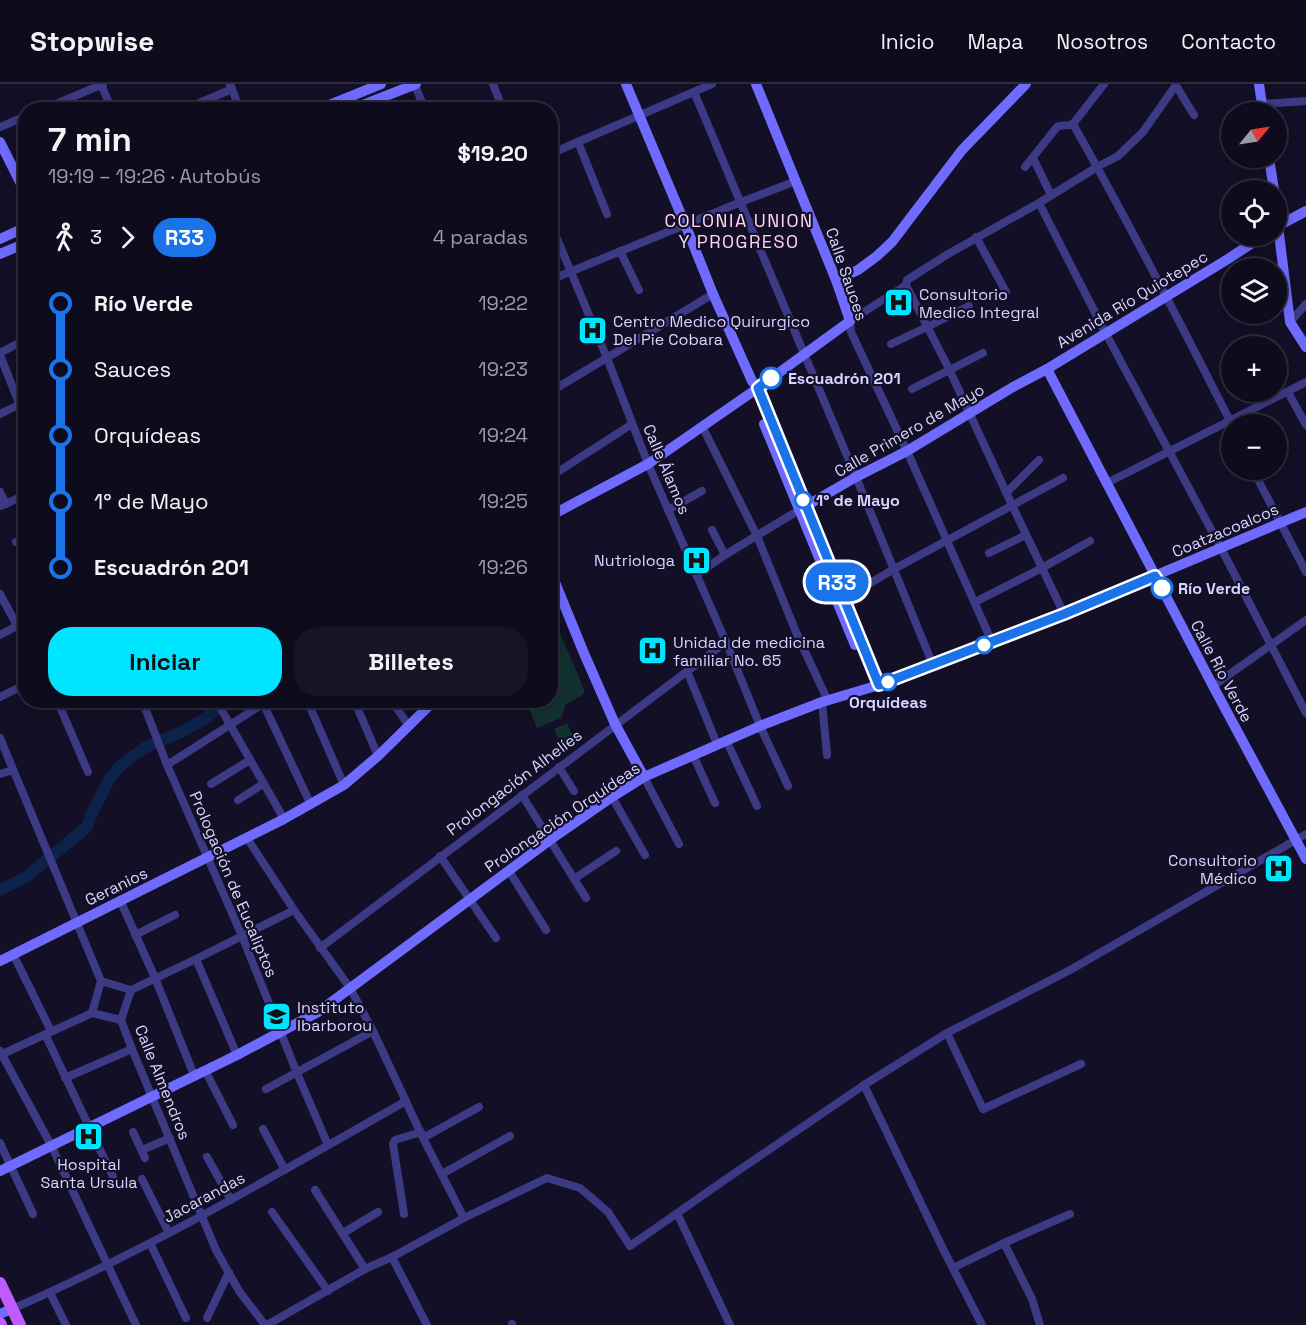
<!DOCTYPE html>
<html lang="es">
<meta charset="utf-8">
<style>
body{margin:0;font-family:"Space Grotesk",sans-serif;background:#171425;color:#f1f3f6;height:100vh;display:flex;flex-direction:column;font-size:22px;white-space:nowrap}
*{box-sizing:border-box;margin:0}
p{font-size:20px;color:#9b9ba3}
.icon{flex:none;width:33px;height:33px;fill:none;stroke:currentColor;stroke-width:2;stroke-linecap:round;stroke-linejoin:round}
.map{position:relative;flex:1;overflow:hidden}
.drawer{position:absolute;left:18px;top:18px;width:540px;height:606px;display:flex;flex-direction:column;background:#0e0b1c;border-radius:24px;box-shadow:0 3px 15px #0003,0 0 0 2px #2e2b3b}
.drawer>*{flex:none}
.badge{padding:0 12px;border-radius:20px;font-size:21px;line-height:39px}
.needle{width:39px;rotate:60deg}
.fabs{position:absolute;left:1221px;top:18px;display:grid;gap:12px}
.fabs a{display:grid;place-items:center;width:66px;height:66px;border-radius:50%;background:#0e0b1c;box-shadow:0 3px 15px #0003,0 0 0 2px #2e2b3b;font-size:30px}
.map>.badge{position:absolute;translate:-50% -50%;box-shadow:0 0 0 3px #fff}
.legs{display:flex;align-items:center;gap:9px;height:66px;padding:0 30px;font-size:20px}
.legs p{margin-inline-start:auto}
.headline{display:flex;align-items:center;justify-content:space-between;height:102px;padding:0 30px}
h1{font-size:33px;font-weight:700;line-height:45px}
.button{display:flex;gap:12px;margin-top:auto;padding:12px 30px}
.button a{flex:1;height:69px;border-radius:24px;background:#00e5ff;color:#111;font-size:24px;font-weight:700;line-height:69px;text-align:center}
.button a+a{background:#171425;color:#f1f3f6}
ul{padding:0 30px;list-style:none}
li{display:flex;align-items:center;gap:21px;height:66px;font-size:22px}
li i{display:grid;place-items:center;width:9px;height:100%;margin:0 8px;background:currentColor}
li i::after{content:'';width:15px;height:15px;margin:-8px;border:4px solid;border-radius:50%;background:#0e0b1c}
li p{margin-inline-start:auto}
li:first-child i{background:linear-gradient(#0000 50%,currentColor 0)}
li:last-child i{background:linear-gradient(currentColor 50%,#0000 0)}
header{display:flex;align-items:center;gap:36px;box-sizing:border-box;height:84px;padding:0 30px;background:#0e0b1c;border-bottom:2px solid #2e2b3b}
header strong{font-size:28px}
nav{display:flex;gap:33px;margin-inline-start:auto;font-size:21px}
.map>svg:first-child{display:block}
.green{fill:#12302f}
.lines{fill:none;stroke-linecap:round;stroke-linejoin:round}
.river{stroke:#0c2248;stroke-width:12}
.street{stroke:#3d3a85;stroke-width:8}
.secondary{stroke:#6f6bff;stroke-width:10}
.primary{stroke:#c25bff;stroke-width:12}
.line-1-casing{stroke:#fff;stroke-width:14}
.line-1{stroke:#1a73e8;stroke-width:9}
.stop-1-dot{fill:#fff;stroke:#1a73e8;stroke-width:3}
.labels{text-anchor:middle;stroke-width:4.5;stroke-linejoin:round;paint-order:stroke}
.street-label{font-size:16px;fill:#d9d4ff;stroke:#130f26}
.poi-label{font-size:16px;fill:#d9d4ff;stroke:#130f26;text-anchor:start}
.stop-label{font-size:16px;font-weight:bold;fill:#d9d4ff;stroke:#130f26;text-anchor:start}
.neighbourhood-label{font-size:18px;letter-spacing:1.5px;fill:#ffd6f0;stroke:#130f26}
</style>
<header>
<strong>Stopwise</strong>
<nav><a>Inicio</a><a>Mapa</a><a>Nosotros</a><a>Contacto</a></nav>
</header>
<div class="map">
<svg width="1306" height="1241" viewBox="0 0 1306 1241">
<rect width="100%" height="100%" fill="#130f26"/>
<g class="green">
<polygon points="551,528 584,605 584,609 581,612 566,620 561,634 537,644 526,617 550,616"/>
<polygon points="567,639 577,661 564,667 554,645"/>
</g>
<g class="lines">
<polyline class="river" points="0,806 26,793 87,743 92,729 110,694 121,681 146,663 179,649 205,635 227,616"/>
<g class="street">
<polyline points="101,0 112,26"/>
<polyline points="230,0 240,26"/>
<polyline points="493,0 503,26"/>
<polyline points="1175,0 1194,31"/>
<polyline points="415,1 425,26"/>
<polyline points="694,8 856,393 933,581"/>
<polyline points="1262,20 1306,17"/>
<polyline points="42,26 103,0"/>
<polyline points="183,26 232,5"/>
<path d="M1073,40C1129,139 1181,240 1232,341"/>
<polyline points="0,43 26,32"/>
<polyline points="578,58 607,130"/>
<polyline points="550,70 712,0"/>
<polyline points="1033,74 1051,111"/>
<path d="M1025,83L1057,43C1062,40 1067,43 1073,40L1104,0"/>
<polyline points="1039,119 1105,248 1221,464 1306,629"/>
<polyline points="550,138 607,274 648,380 726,558 760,642 788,702"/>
<polyline points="976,153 1006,208"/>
<polyline points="620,167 639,206"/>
<polyline points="550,196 741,118 796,97"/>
<polyline points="906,201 949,285 1012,421 1064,530"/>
<polyline points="1290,238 1306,220"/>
<polyline points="891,260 927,243 969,222"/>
<polyline points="0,269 26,255"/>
<polyline points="0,271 26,337"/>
<polyline points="912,305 983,269"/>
<polyline points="550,308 713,210"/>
<polyline points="1288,308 1306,341"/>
<polyline points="0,330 19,321"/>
<polyline points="702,342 757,452 796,548 828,617"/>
<polyline points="1253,386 1306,488"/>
<polyline points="550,393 632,340"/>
<polyline points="1107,399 1306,298"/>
<polyline points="0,408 6,420"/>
<polyline points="1006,409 1039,376"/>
<polyline points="0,422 26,411"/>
<polyline points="668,426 702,407"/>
<polyline points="712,446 725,471"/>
<polyline points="16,458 26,454"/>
<polyline points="989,469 1026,451"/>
<polyline points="696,491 725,471 799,426"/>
<polyline points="0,510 26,558"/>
<polyline points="840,517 894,485 1063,394"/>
<polyline points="975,518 1042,484 1090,457"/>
<polyline points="0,551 26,537"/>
<polyline points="992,558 907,367 851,248 850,237 906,201 907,196 948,170 1039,119 1097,83 1118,72 1143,48 1176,1"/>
<polyline points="687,587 717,660"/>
<polyline points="1213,602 1306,536"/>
<polyline points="0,613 26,600"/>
<polyline points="57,616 88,688"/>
<polyline points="142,616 167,681 242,852 297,989 328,1061"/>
<polyline points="216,616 284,735"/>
<polyline points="307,616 344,701"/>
<polyline points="354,616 378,672"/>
<polyline points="391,616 409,642"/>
<polyline points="262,617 311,721"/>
<polyline points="822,618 827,671"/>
<polyline points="0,654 101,897"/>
<polyline points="726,656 757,722"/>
<polyline points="693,671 715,719"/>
<polyline points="167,681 269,616"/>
<polyline points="559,683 574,707"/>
<polyline points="0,690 13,686"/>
<polyline points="644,693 679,760"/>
<polyline points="211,700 250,676"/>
<polyline points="522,711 574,795 616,767"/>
<polyline points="612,713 645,771"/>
<polyline points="238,716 263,700"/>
<polyline points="247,754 294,826 350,904 373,947 423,1054 464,1134"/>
<polyline points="440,772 496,854"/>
<polyline points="509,787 546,846"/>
<polyline points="574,795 586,814"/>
<polyline points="120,816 155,894 194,991"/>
<polyline points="135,851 175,831"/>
<polyline points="320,864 726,558"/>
<polyline points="13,870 51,947"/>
<polyline points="196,875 237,971"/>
<polyline points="101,897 131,906 121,936 132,965 216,1166 239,1207 265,1241"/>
<polyline points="101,897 92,929 121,936"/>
<polyline points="131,906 196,875 294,826"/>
<polyline points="947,949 983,1025 1081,980"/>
<polyline points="45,950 113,1093"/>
<polyline points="0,967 51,1061 136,1241"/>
<polyline points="0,971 92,929"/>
<polyline points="205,986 233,1041"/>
<polyline points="65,994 132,965"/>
<polyline points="864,1001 943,1165 982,1241"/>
<polyline points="266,1005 373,947"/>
<polyline points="263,1045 285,1086"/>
<polyline points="133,1048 145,1074"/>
<polyline points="423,1054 479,1023"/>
<polyline points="0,1059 33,1130"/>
<polyline points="142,1066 170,1054"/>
<polyline points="207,1073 231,1116"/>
<polyline points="442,1090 510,1052"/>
<polyline points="142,1095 169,1149"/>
<polyline points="315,1106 365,1185"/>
<polyline points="272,1128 328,1207"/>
<polyline points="677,1129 730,1241"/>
<polyline points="404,1130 393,1060 395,1056 421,1048"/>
<polyline points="343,1149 378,1128"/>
<polyline points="150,1159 186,1234"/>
<polyline points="1004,1159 1032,1215 1040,1241"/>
<polyline points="392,1173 427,1241"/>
<polyline points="953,1184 1004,1159 1070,1130"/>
<polyline points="50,1209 66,1241"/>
<path d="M12,1225C148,1166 277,1090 406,1017"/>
<polyline points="207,1234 229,1188"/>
<polyline points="267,1241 365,1185 392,1173 464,1134 547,1094 580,1104 608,1128 630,1162 729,1093 864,1001 947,949 1072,885 1306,750"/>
<polyline points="512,1241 512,1240"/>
</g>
<g class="secondary">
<polyline points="626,0 685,140 713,210 752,297 758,304 879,601"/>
<polyline points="1259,0 1263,28"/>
<polyline points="317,26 381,0"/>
<polyline points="350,26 416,0"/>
<polyline points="0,58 26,110"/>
<polyline points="1269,74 1274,106"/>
<polyline points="1276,126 1290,238 1306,263"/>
<polyline points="1276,143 1306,127"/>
<polyline points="0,155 26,143"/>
<polyline points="0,170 26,159"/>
<polyline points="836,196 858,186 877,172 892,158 962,66 1026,0"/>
<polyline points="1047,285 1213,602 1306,775"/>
<polyline points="764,340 855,561"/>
<polyline points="799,426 856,393 907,367 1013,303 1047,285 1228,175 1263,152"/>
<polyline points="550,432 648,380 758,304 850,237 836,196 756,0"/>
<polyline points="550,486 583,567 615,640 644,693"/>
<polyline points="0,877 284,735 344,701 378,672 435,616"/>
<polyline points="0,1087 237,971 318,928 550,756 612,713 644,693 760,642 822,618 879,601 1064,530 1306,428"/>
<polyline points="0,1230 12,1225"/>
</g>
<g class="primary">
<polyline points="0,1199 20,1241"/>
<polyline points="0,1239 1,1241"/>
</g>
</g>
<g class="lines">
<defs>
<polyline id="line-1" points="771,294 758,304 879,601 1064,530 1155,492 1162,504"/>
</defs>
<use href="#line-1" class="line-1-casing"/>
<use href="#line-1" class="line-1"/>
</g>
<defs>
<symbol id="hospital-square" viewBox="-11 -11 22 22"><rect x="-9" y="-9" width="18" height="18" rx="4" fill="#00e5ff" stroke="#130f26"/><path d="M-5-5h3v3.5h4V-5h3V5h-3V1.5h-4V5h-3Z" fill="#111"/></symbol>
<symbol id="university-square" viewBox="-11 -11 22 22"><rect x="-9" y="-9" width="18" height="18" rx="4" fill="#00e5ff" stroke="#130f26"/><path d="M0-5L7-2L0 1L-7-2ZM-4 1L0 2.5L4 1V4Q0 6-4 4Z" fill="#111"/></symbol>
</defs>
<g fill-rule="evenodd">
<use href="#hospital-square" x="882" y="202" width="33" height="33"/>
<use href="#hospital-square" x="576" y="230" width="33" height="33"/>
<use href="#hospital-square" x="680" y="460" width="33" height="33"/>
<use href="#hospital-square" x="636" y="550" width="33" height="33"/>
<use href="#hospital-square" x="1262" y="768" width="33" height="33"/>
<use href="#university-square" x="260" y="916" width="33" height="33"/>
<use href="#hospital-square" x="72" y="1036" width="33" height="33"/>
</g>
<g class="stop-1-dot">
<circle cx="771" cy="294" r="10"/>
<circle cx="803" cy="416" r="8"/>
<circle cx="1162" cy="504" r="10"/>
<circle cx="984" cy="561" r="8"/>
<circle cx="888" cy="598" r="8"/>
</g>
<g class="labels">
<g class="street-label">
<text transform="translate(847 190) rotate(71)" y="6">Calle Sauces</text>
<text transform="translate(1132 215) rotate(-31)" y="6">Avenida Río Quiotepec</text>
<text transform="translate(909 346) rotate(-30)" y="6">Calle Primero de Mayo</text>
<text transform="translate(667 385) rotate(67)" y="6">Calle Álamos</text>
<text transform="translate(1225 446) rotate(-23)" y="6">Coatzacoalcos</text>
<text transform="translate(1222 587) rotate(62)" y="6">Calle Río Verde</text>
<text transform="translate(514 698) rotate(-37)" y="6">Prolongación Alhelíes</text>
<text transform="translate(562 733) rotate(-34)" y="6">Prolongación Orquídeas</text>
<text transform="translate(234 800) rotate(67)" y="6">Prologación de Eucaliptos</text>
<text transform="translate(116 802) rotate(-26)" y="6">Geranios</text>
<text transform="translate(163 998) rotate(68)" y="6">Calle Almendros</text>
<text transform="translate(204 1113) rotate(-28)" y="6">Jacarandas</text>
</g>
<g class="poi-label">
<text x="919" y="216">Consultorio<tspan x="919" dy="18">Medico Integral</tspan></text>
<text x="613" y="243">Centro Medico Quirurgico<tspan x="613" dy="18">Del Pie Cobara</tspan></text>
<text x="675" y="482" text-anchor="end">Nutriologa</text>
<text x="673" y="564">Unidad de medicina<tspan x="673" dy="18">familiar No. 65</tspan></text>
<text x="1257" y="782" text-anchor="end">Consultorio<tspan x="1257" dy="18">Médico</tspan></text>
<text x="297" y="929">Instituto<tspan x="297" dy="18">Ibarborou</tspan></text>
<text x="89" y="1086" text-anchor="middle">Hospital<tspan x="89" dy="18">Santa Ursula</tspan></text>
</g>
<g class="stop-label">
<text x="788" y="300">Escuadrón 201</text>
<text x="816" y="422">1° de Mayo</text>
<text x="1178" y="510">Río Verde</text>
<text x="888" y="624" text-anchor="middle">Orquídeas</text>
</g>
<g class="neighbourhood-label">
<text x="739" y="143">COLONIA UNION<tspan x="739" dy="21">Y PROGRESO</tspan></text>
</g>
</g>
</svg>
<div class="fabs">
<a><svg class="needle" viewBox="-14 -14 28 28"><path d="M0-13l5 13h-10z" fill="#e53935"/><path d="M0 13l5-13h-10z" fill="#9b9ba3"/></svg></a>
<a><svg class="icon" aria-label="locate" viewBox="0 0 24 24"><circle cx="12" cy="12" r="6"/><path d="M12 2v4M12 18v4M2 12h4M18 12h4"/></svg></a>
<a><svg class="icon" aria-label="layers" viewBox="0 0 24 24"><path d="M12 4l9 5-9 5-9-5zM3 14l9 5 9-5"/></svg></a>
<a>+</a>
<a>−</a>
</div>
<b class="badge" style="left:837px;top:498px;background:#1a73e8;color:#fff">R33</b>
<section class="drawer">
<div class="headline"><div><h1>7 min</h1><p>19:19 – 19:26 · Autobús</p></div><b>$19.20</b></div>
<div class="legs"><svg class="icon" aria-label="walk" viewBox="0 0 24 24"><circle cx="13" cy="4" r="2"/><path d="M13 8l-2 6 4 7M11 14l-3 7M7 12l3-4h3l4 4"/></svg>3<svg class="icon" aria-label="forward" viewBox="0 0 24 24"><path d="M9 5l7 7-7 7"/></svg><b class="badge" style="background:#1a73e8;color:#fff">R33</b><p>4 paradas</p></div>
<ul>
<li><i style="color:#1a73e8"></i><b>Río Verde</b><p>19:22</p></li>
<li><i style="color:#1a73e8"></i><span>Sauces</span><p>19:23</p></li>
<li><i style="color:#1a73e8"></i><span>Orquídeas</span><p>19:24</p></li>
<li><i style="color:#1a73e8"></i><span>1° de Mayo</span><p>19:25</p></li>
<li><i style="color:#1a73e8"></i><b>Escuadrón 201</b><p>19:26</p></li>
</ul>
<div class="button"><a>Iniciar</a><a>Billetes</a></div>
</section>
</div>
